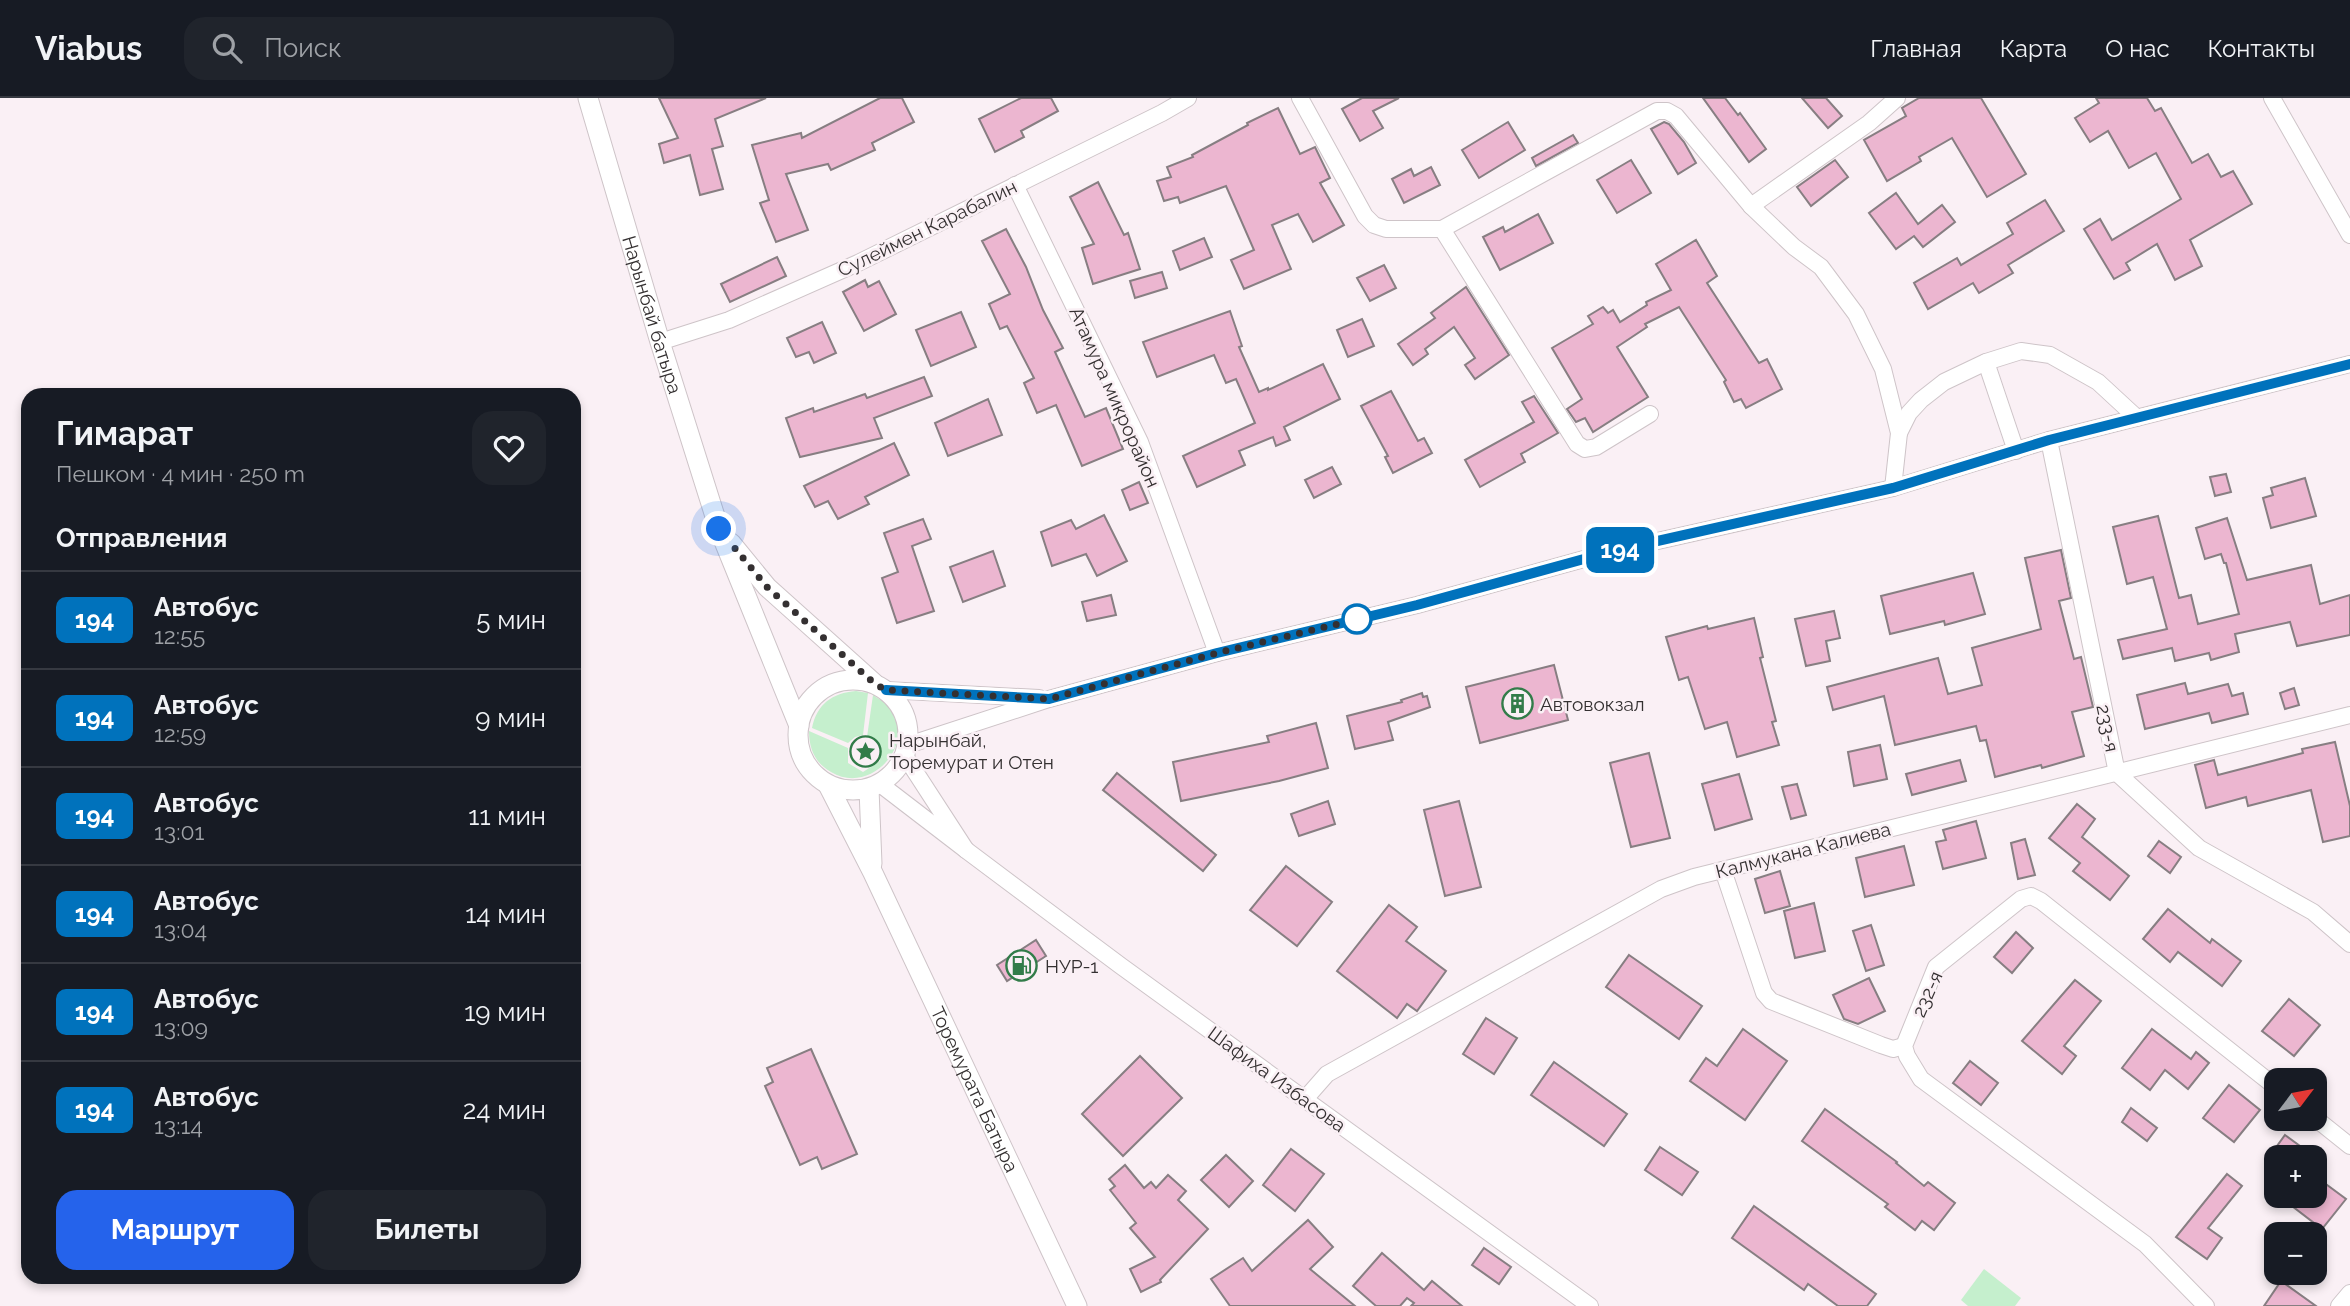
<!DOCTYPE html>
<html lang="ru">
<meta charset="utf-8">
<style>
body{margin:0;font-family:Raleway,sans-serif;background:#20242c;color:#f1f3f6;height:100vh;display:flex;flex-direction:column;font-size:26px;white-space:nowrap}
*{box-sizing:border-box;margin:0}
p{font-size:23px;color:#9ea1a6}
.icon{flex:none;width:38px;height:38px;fill:none;stroke:currentColor;stroke-width:2;stroke-linecap:round;stroke-linejoin:round}
.map{position:relative;flex:1;overflow:hidden}
.details{position:absolute;left:21px;top:290px;width:560px;height:896px;display:flex;flex-direction:column;background:#171b24;border-radius:21px;box-shadow:0 4px 10px #0003}
.details>*{flex:none}
.badge{padding:0 14px;border-radius:10px;font-size:24px;line-height:46px}
.needle{width:46px;rotate:58deg}
.controls{position:absolute;left:2264px;top:970px;display:grid;gap:14px}
.controls a{display:grid;place-items:center;width:63px;height:63px;border-radius:14px;background:#171b24;box-shadow:0 4px 10px #0003;font-size:35px}
.you{position:absolute;width:35px;height:35px;margin:-18px;border:5px solid #fff;border-radius:50%;background:#1a73e8;box-shadow:0 0 0 10px #1a73e833}
.map>.badge{position:absolute;translate:-50% -50%;box-shadow:0 0 0 4px #fff}
h2{padding:0 35px;font-size:26px;line-height:63px}
.round{display:grid;place-items:center;flex:none;width:74px;height:74px;border-radius:21px;background:#20242c}
.headline{display:flex;align-items:center;justify-content:space-between;height:119px;padding:0 35px}
h1{font-size:33px;font-weight:700;line-height:52px}
.cta{display:flex;gap:14px;margin-top:auto;padding:14px 35px}
.cta a{flex:1;height:80px;border-radius:21px;background:#2563eb;color:#fff;font-size:28px;font-weight:700;line-height:80px;text-align:center}
.cta a+a{background:#20242c;color:#f1f3f6}
ul{padding:0;list-style:none}
li{display:flex;align-items:center;gap:21px;height:98px;padding:0 35px;border-top:2px solid #363941}
li div{flex:1}
li b{display:block;font-size:26px}
li em{font-style:normal}
li .badge{min-width:77px;font-weight:700;text-align:center}
header{display:flex;align-items:center;gap:42px;box-sizing:border-box;height:98px;padding:0 35px;background:#171b24;border-bottom:2px solid #363941}
header strong{font-size:33px}
nav{display:flex;gap:38px;margin-inline-start:auto;font-size:24px}
.search{width:490px;height:63px;background:#20242c;display:flex;align-items:center;gap:18px;box-sizing:border-box;padding:0 24px;border-radius:21px;color:#9ea1a6;font-size:26px}
.map>svg:first-child{display:block}
.green{fill:#c5efcd}
.building{fill:#ecb6d0;stroke:#877e82;stroke-width:2}
.lines{fill:none;stroke-linecap:round;stroke-linejoin:round}
.minor-casing{stroke:#cec4c8;stroke-width:18}
.tertiary-casing{stroke:#cec4c8;stroke-width:21}
.minor{stroke:#fff;stroke-width:16}
.tertiary{stroke:#fff;stroke-width:19}
.line-casing{stroke:#fff;stroke-width:16}
.line{stroke:#0072bc;stroke-width:10}
.walk{stroke:#343031;stroke-width:7;stroke-dasharray:0 12.6}
.stop-dot{fill:#fff;stroke:#0072bc;stroke-width:3.5}
.labels{text-anchor:middle;stroke-width:5;stroke-linejoin:round;paint-order:stroke}
.street-label{font-size:19px;fill:#343031;stroke:#faf0f5}
.poi-label{font-size:19px;fill:#343031;stroke:#faf0f5;text-anchor:start}
</style>
<header>
<strong>Viabus</strong>
<div class="search"><svg class="icon" aria-label="search" viewBox="0 0 24 24"><circle cx="10" cy="10" r="6"/><path d="M15 15l6 6"/></svg>Поиск</div>
<nav><a>Главная</a><a>Карта</a><a>О нас</a><a>Контакты</a></nav>
</header>
<div class="map">
<svg width="2350" height="1208" viewBox="0 0 2350 1208">
<rect width="100%" height="100%" fill="#faf0f5"/>
<g class="green">
<path d="M856,593L868,595L863,637L855,639L848,645L812,630C817,606 832,595 856,593Z"/>
<path d="M873,597C877,600 883,603 887,606C921,642 872,699 831,674C815,665 809,651 809,633L848,650V665L863,674L880,663V646L867,639Z"/>
<polygon points="1984,1171 2021,1200 2015,1208 1968,1208 1961,1202"/>
</g>
<g class="building">
<polygon points="659,0 766,0 715,21 723,48 712,51 723,91 700,97 690,57 664,65 659,46 678,40"/>
<polygon points="880,0 902,0 914,24 872,45 875,52 831,72 828,66 786,76 808,132 776,144 760,105 769,102 752,47 801,35 802,40"/>
<polygon points="1021,0 1051,0 1058,13 1021,33 1024,39 995,54 979,21"/>
<polygon points="1362,0 1399,0 1373,13 1383,30 1360,43 1342,11"/>
<polygon points="1703,0 1725,0 1738,17 1740,15 1766,51 1749,64"/>
<polygon points="1802,0 1826,0 1842,18 1828,30"/>
<polygon points="1919,0 1981,0 2026,76 1987,99 1952,40 1919,59 1921,63 1887,83 1864,42 1906,18 1902,10"/>
<polygon points="2096,0 2147,0 2155,13 2161,10 2192,65 2208,56 2221,79 2233,73 2252,106 2190,142 2202,168 2175,182 2157,146 2126,165 2130,172 2114,181 2084,131 2100,121 2112,142 2181,101 2156,55 2129,70 2108,33 2090,44 2075,20 2099,5"/>
<polygon points="1278,10 1300,56 1315,49 1330,80 1320,85 1344,127 1313,144 1298,116 1272,127 1291,171 1244,191 1231,162 1254,152 1226,88 1180,105 1178,99 1164,103 1157,83 1171,79 1167,69 1193,59 1192,57 1248,27 1247,25"/>
<polygon points="1508,24 1525,52 1479,80 1462,52"/>
<polygon points="1664,24 1669,26 1684,44 1696,65 1678,76 1651,31"/>
<polygon points="1573,37 1578,45 1536,68 1532,60"/>
<polygon points="1631,62 1651,95 1617,115 1597,82"/>
<polygon points="1835,62 1848,79 1811,108 1797,89"/>
<polygon points="1431,69 1440,87 1404,105 1392,81 1411,71 1414,78"/>
<polygon points="1098,84 1124,137 1128,135 1140,171 1093,186 1082,150 1094,146 1070,99"/>
<polygon points="1896,95 1918,126 1942,107 1955,124 1923,149 1914,138 1896,151 1869,115"/>
<polygon points="2045,102 2064,133 2008,167 2013,175 1979,195 1973,185 1928,211 1914,185 1957,160 1961,167 2013,136 2007,125"/>
<polygon points="1538,116 1553,145 1500,172 1483,139 1503,129 1505,134"/>
<polygon points="1006,131 1026,169 1043,212 1063,250 1055,254 1085,319 1106,310 1123,351 1082,368 1056,307 1037,315 1024,285 1034,280 1007,228 1000,231 989,206 1010,196 982,143"/>
<polygon points="1204,140 1212,159 1180,172 1173,153"/>
<polygon points="1696,142 1717,178 1707,185 1759,265 1767,261 1782,291 1746,310 1741,301 1734,304 1724,284 1726,282 1679,209 1645,226 1647,229 1617,249 1648,299 1593,334 1585,320 1576,324 1567,311 1582,301 1552,250 1593,226 1588,218 1603,209 1608,215 1613,212 1620,224 1647,207 1646,204 1671,192 1656,166"/>
<polygon points="777,159 786,178 730,204 721,186"/>
<polygon points="1384,167 1396,190 1370,203 1357,180"/>
<polygon points="1162,174 1167,190 1135,200 1130,183"/>
<polygon points="865,182 868,189 879,183 896,216 864,233 843,194"/>
<polygon points="1466,189 1509,257 1475,281 1465,267 1475,260 1454,229 1425,251 1428,256 1413,267 1398,246 1435,220 1431,215"/>
<polygon points="1230,213 1242,248 1239,249 1259,294 1268,290 1268,292 1323,266 1340,301 1284,329 1290,342 1276,348 1273,339 1239,353 1245,367 1197,389 1183,358 1255,325 1236,281 1226,285 1214,257 1157,279 1143,244"/>
<polygon points="961,214 976,249 931,268 916,232"/>
<polygon points="1362,221 1374,248 1348,259 1337,232"/>
<polygon points="822,224 836,255 814,265 809,254 796,259 787,240"/>
<polygon points="924,279 932,298 874,320 882,340 800,359 786,320 813,310 814,314 865,296 867,300"/>
<polygon points="1391,293 1418,343 1424,340 1432,355 1393,375 1385,359 1388,358 1361,308"/>
<polygon points="1534,298 1558,335 1521,356 1525,364 1480,389 1465,362 1534,324 1522,304"/>
<polygon points="988,301 1002,337 948,358 935,325"/>
<polygon points="894,345 909,377 865,399 869,406 838,421 828,403 815,409 804,388"/>
<polygon points="1332,369 1341,386 1314,400 1305,382"/>
<polygon points="2226,376 2231,394 2215,398 2210,379"/>
<polygon points="2305,380 2316,418 2271,430 2263,400 2273,397 2271,390"/>
<polygon points="1139,384 1148,405 1130,412 1122,392"/>
<polygon points="1104,417 1127,463 1097,478 1086,456 1052,468 1041,434 1071,422 1076,431"/>
<polygon points="2158,418 2179,500 2191,497 2198,526 2239,516 2226,465 2224,465 2221,456 2205,461 2196,430 2227,420 2247,482 2311,467 2320,506 2350,497 2350,537 2297,548 2290,524 2235,536 2239,554 2211,562 2209,555 2175,563 2172,550 2123,561 2118,542 2167,531 2153,479 2127,486 2113,429"/>
<polygon points="923,421 931,441 912,448 934,513 897,525 882,480 898,474 884,435"/>
<polygon points="2061,452 2071,500 2059,503 2074,561 2081,559 2093,609 2072,614 2084,658 2042,670 2041,667 1995,679 1986,642 1980,643 1976,628 1895,647 1884,598 1833,612 1827,589 1938,560 1948,596 1982,587 1972,550 2041,531 2025,460"/>
<polygon points="993,453 1005,488 963,504 950,469"/>
<polygon points="1973,475 1985,516 1945,527 1944,523 1890,536 1881,498"/>
<polygon points="1111,497 1116,517 1087,523 1082,504"/>
<polygon points="1834,513 1840,540 1826,543 1830,563 1806,568 1795,521"/>
<polygon points="1754,520 1763,559 1760,560 1776,623 1772,624 1779,647 1737,659 1727,624 1705,631 1688,579 1679,582 1666,539 1707,528 1708,531"/>
<polygon points="1554,567 1568,622 1480,645 1466,589"/>
<polygon points="2185,585 2188,596 2228,586 2232,598 2243,595 2248,616 2212,625 2209,615 2145,631 2137,597"/>
<polygon points="2294,590 2299,607 2285,611 2280,595"/>
<polygon points="1422,595 1423,599 1427,598 1430,609 1388,624 1393,642 1355,651 1347,618 1402,604 1401,602"/>
<polygon points="1316,625 1328,670 1279,683 1181,703 1173,664 1269,644 1267,638"/>
<polygon points="2335,644 2350,708 2350,738 2323,744 2311,692 2248,708 2246,699 2206,710 2195,667 2214,662 2218,677 2303,655 2302,651"/>
<polygon points="1880,647 1887,681 1854,688 1848,654"/>
<polygon points="1649,655 1670,740 1631,749 1610,665"/>
<polygon points="1960,662 1966,683 1912,697 1906,676"/>
<polygon points="1117,675 1216,757 1203,773 1103,692"/>
<polygon points="1739,676 1752,721 1715,732 1702,686"/>
<polygon points="1797,686 1806,717 1791,721 1782,689"/>
<polygon points="1328,703 1335,726 1299,738 1291,716"/>
<polygon points="1459,703 1481,789 1445,798 1424,712"/>
<polygon points="2077,706 2095,721 2082,739 2129,778 2110,802 2073,773 2080,765 2049,740"/>
<polygon points="1976,723 1986,760 1943,771 1936,744 1946,742 1943,732"/>
<polygon points="2025,741 2035,777 2018,781 2011,745"/>
<polygon points="2159,743 2181,759 2170,775 2148,758"/>
<polygon points="1904,748 1914,787 1865,799 1856,760"/>
<polygon points="1286,768 1332,804 1297,848 1250,812"/>
<polygon points="1780,773 1790,808 1765,815 1755,781"/>
<polygon points="1814,805 1825,853 1795,860 1784,813"/>
<polygon points="1389,807 1417,829 1406,843 1446,873 1417,913 1407,906 1397,920 1337,873"/>
<polygon points="2168,811 2210,845 2212,841 2241,863 2222,888 2178,854 2170,864 2143,841"/>
<polygon points="1871,827 1884,867 1866,873 1853,833"/>
<polygon points="2016,834 2033,850 2012,875 1994,859"/>
<polygon points="1036,842 1046,858 1007,883 997,867"/>
<polygon points="1629,857 1702,908 1679,941 1606,889"/>
<polygon points="1869,880 1885,913 1858,926 1844,921 1833,897"/>
<polygon points="2075,882 2101,903 2064,948 2076,958 2062,976 2022,943"/>
<polygon points="2289,901 2320,927 2294,958 2262,933"/>
<polygon points="1486,920 1517,940 1494,976 1463,956"/>
<polygon points="1743,931 1787,963 1745,1022 1690,983 1706,960 1717,968"/>
<polygon points="2152,931 2191,961 2196,954 2209,965 2188,991 2165,972 2150,992 2122,970"/>
<polygon points="811,951 857,1056 822,1071 817,1059 800,1067 765,988 773,984 767,970"/>
<polygon points="1140,958 1182,1000 1123,1058 1082,1016"/>
<polygon points="1970,963 1998,985 1981,1007 1953,985"/>
<polygon points="1554,964 1627,1016 1604,1048 1531,997"/>
<polygon points="2229,987 2260,1012 2234,1044 2203,1020"/>
<polygon points="2131,1010 2157,1030 2147,1043 2122,1024"/>
<polygon points="1825,1011 1897,1064 1896,1065 1924,1088 1928,1084 1955,1105 1934,1132 1922,1123 1915,1132 1885,1109 1888,1106 1802,1043"/>
<polygon points="2285,1037 2315,1059 2269,1059"/>
<polygon points="1660,1049 1698,1074 1682,1097 1645,1072"/>
<polygon points="1291,1051 1324,1076 1295,1113 1263,1087"/>
<polygon points="1226,1057 1253,1083 1229,1109 1201,1082"/>
<polygon points="1125,1067 1144,1090 1151,1084 1156,1090 1168,1077 1186,1093 1178,1102 1208,1131 1160,1182 1161,1184 1141,1194 1130,1171 1155,1159 1130,1130 1136,1125 1110,1092 1115,1088 1109,1081"/>
<polygon points="2227,1076 2242,1088 2208,1130 2222,1140 2207,1161 2176,1139"/>
<polygon points="2315,1078 2346,1101 2322,1131 2292,1108 2301,1097 2315,1097"/>
<polygon points="1754,1108 1876,1196 1867,1208 1838,1208 1808,1186 1804,1192 1732,1140"/>
<polygon points="1308,1122 1333,1149 1310,1171 1355,1208 1230,1208 1211,1181 1243,1160 1252,1173"/>
<polygon points="1484,1150 1511,1169 1499,1186 1472,1167"/>
<polygon points="1382,1155 1424,1192 1432,1183 1462,1208 1411,1208 1414,1205 1407,1200 1400,1208 1376,1208 1353,1188"/>
<polygon points="2281,1183 2316,1208 2264,1208"/>
</g>
<g class="lines">
<defs>
<g id="minor">
<polyline points="1300,0 1365,118 1374,127 1386,131 1442,131 1657,13 1667,13 1676,18 1751,108 1794,149 1821,169 1856,216 1883,271 1899,335 1893,390"/>
<polyline points="2272,0 2350,137"/>
<polyline points="1015,87 1140,344 1217,555"/>
<polyline points="1751,108 1869,25 1897,0"/>
<polyline points="1442,131 1577,346 1585,351 1596,349 1650,316"/>
<polyline points="660,244 729,222 858,165 1162,15 1188,0"/>
<polyline points="1986,264 2016,353"/>
<polyline points="1899,335 1909,315 1921,302 1944,284 1986,264 2021,253 2050,257 2098,284 2137,320"/>
<polyline points="2049,342 2117,675 2199,750 2313,814 2350,846"/>
<polyline points="886,592 1039,600"/>
<polyline points="908,647 1049,601 1217,555 1417,507 1613,453 1893,390 2049,342 2350,266"/>
<polyline points="880,686 966,752 905,658"/>
<polyline points="966,752 1121,868 1590,1208"/>
<polyline points="1723,772 1764,895 1771,903 1881,947 1893,951 1904,948"/>
<polyline points="1305,1001 1327,976 1661,791 1694,779 2350,617"/>
<polyline points="2315,1020 2350,1048"/>
<polyline points="2206,1208 2145,1146 1921,981 1907,958 1904,948 1936,869 2021,801 2031,798 2041,803 2277,990"/>
<polyline points="2339,1208 2350,1195"/>
</g>
<g id="tertiary">
<path id="s1" d="M588,0L660,244L719,431L799,628"/>
<polyline points="731,445 767,489 874,585"/>
<circle cx="853" cy="637" r="55"/>
<path id="s2" d="M828,687L873,775L1077,1208"/>
<polyline points="869,691 872,766"/>
</g>
</defs>
<use href="#minor" class="minor-casing"/>
<use href="#tertiary" class="tertiary-casing"/>
<use href="#minor" class="minor"/>
<use href="#tertiary" class="tertiary"/>
</g>
<g class="lines">
<defs>
<polyline id="line" points="886,592 1049,601 1217,555 1417,507 1613,453 1893,390 2049,342 2350,266"/>
</defs>
<use href="#line" class="line-casing"/>
<use href="#line" class="line"/>
<polyline class="walk" points="719,431 767,489 875,586 886,592 1049,601 1217,555 1367,519 1357,521"/>
</g>
<defs>
<symbol id="building-ring" viewBox="-11 -11 22 22"><circle r="9.5" fill="#faf0f5" stroke="#327c49" stroke-width="1.5"/><path d="M-4-6H4V6H1V3H-1V6H-4ZM-2.5-4.3h1.7v1.8h-1.7ZM.8-4.3h1.7v1.8H.8ZM-2.5-1h1.7V.8h-1.7ZM.8-1h1.7V.8H.8Z" fill="#327c49"/></symbol>
<symbol id="sight-ring" viewBox="-11 -11 22 22"><circle r="9.5" fill="#faf0f5" stroke="#327c49" stroke-width="1.5"/><path d="M0-6L1.8-2.2L6-1.7L2.9 1.2L3.7 5.4L0 3.3L-3.7 5.4L-2.9 1.2L-6-1.7L-1.8-2.2Z" fill="#327c49"/></symbol>
<symbol id="fuel-ring" viewBox="-11 -11 22 22"><circle r="9.5" fill="#faf0f5" stroke="#327c49" stroke-width="1.5"/><path d="M-5.5-6h7V0h2V4h1.3V-2.5L3-4.5l.8-.8L6-3V5H2.5V1h-1V6h-7ZM-4.2-4.7v3.2H.2V-4.7Z" fill="#327c49"/></symbol>
</defs>
<g fill-rule="evenodd">
<use href="#building-ring" x="1500" y="588" width="35" height="35"/>
<use href="#sight-ring" x="848" y="636" width="35" height="35"/>
<use href="#fuel-ring" x="1004" y="850" width="35" height="35"/>
</g>
<circle class="stop-dot" cx="1357" cy="521" r="14"/>
<g class="labels">
<g class="street-label">
<text transform="translate(927 130) rotate(-26)" y="7">Сулеймен Карабалин</text>
<text dy="7" stroke="none"><textPath href="#s1" startOffset="226">Нарынбай батыра</textPath></text>
<text transform="translate(1115 299) rotate(66)" y="7">Атамура микрорайон</text>
<text transform="translate(2108 630) rotate(78)" y="7">233-я</text>
<text transform="translate(1803 752) rotate(-14)" y="7">Калмукана Калиева</text>
<text transform="translate(1927 896) rotate(-66)" y="7">232-я</text>
<text transform="translate(1277 981) rotate(36)" y="7">Шафиха Избасова</text>
<text dy="7" stroke="none"><textPath href="#s2" startOffset="338">Торемурата Батыра</textPath></text>
</g>
<g class="poi-label">
<text x="1540" y="613">Автовокзал</text>
<text x="889" y="649">Нарынбай,<tspan x="889" dy="22">Торемурат и Отен</tspan></text>
<text x="1045" y="875">НУР-1</text>
</g>
</g>
</svg>
<div class="controls">
<a><svg class="needle" viewBox="-14 -14 28 28"><path d="M0-13l5 13h-10z" fill="#e53935"/><path d="M0 13l5-13h-10z" fill="#9ea1a6"/></svg></a>
<a>+</a>
<a>−</a>
</div>
<div class="you" style="left:719px;top:431px"></div>
<b class="badge" style="left:1620px;top:452px;background:#0072bc;color:#fff">194</b>
<section class="details">
<div class="headline"><div><h1>Гимарат</h1><p>Пешком · 4 мин · 250 m</p></div><a class="round"><svg class="icon" aria-label="heart" viewBox="0 0 24 24"><path d="M12 20l-8-8c-3-5 5-10 8-4 3-6 11-1 8 4z"/></svg></a></div>
<h2>Отправления</h2>
<ul>
<li><span class="badge" style="background:#0072bc;color:#fff">194</span><div><b>Автобус</b><p>12:55</p></div><em>5 мин</em></li>
<li><span class="badge" style="background:#0072bc;color:#fff">194</span><div><b>Автобус</b><p>12:59</p></div><em>9 мин</em></li>
<li><span class="badge" style="background:#0072bc;color:#fff">194</span><div><b>Автобус</b><p>13:01</p></div><em>11 мин</em></li>
<li><span class="badge" style="background:#0072bc;color:#fff">194</span><div><b>Автобус</b><p>13:04</p></div><em>14 мин</em></li>
<li><span class="badge" style="background:#0072bc;color:#fff">194</span><div><b>Автобус</b><p>13:09</p></div><em>19 мин</em></li>
<li><span class="badge" style="background:#0072bc;color:#fff">194</span><div><b>Автобус</b><p>13:14</p></div><em>24 мин</em></li>
</ul>
<div class="cta"><a>Маршрут</a><a>Билеты</a></div>
</section>
</div>
